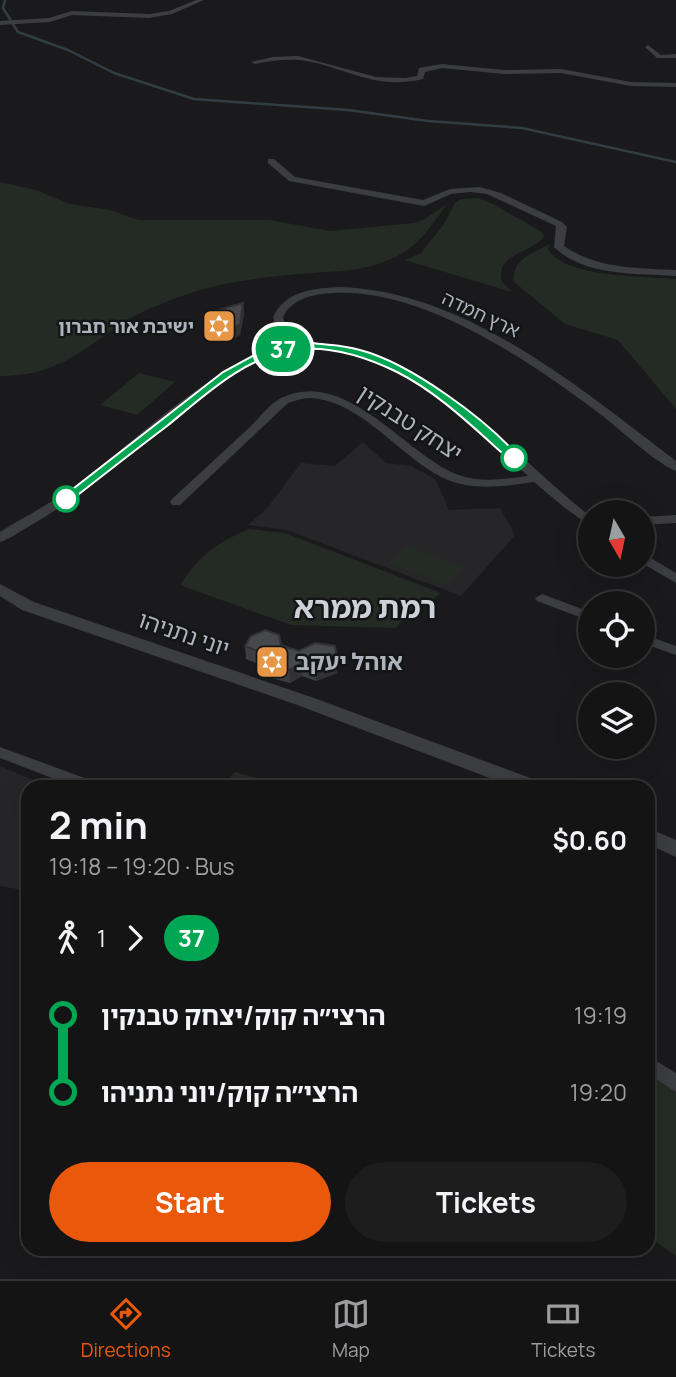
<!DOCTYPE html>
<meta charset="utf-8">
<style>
body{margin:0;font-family:Manrope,"Noto Sans Hebrew",sans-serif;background:#1d1d1e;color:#f1f3f6;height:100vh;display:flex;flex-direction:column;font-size:26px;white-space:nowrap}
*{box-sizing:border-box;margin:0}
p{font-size:23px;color:#9d9ea0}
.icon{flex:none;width:38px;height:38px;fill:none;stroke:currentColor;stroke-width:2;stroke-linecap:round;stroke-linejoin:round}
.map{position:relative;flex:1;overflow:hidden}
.details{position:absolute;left:21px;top:780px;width:634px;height:476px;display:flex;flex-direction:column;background:#141415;border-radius:21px;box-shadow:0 7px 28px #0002,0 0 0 2px #333334}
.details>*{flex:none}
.badge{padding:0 14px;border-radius:23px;font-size:24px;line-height:46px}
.needle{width:46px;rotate:171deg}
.fabs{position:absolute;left:578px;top:500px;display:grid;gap:14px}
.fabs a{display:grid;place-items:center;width:77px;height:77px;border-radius:50%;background:#141415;box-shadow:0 7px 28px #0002,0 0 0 2px #333334;font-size:35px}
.map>.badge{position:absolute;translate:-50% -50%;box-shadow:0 0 0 4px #fff}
.legs{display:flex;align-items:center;gap:10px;height:77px;padding:0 28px;font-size:23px}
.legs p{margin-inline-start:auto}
.overview{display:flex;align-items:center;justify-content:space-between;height:119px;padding:0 28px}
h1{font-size:38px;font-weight:700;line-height:52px}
.cta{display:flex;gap:14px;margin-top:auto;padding:14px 28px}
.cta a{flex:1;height:80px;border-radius:42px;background:#ea580c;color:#fff;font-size:28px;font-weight:700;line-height:80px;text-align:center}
.cta a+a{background:#1d1d1e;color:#f1f3f6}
ul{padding:0 28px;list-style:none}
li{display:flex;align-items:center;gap:24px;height:77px;font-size:26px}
li i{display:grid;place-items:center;width:10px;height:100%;margin:0 9px;background:currentColor}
li i::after{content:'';width:18px;height:18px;margin:-9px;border:5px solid;border-radius:50%;background:#141415}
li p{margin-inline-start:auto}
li:first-child i{background:linear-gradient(#0000 50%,currentColor 0)}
li:last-child i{background:linear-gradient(currentColor 50%,#0000 0)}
.tab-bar{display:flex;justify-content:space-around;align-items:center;height:98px;border-top:2px solid #333334;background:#141415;font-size:19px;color:#9d9ea0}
.tab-bar a{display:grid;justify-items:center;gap:4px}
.tab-bar .active{color:#ea580c}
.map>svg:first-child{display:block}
.built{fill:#262629}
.green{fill:#242b24}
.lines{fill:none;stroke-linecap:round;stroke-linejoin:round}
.stream{stroke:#323d41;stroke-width:2.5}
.minor{fill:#3b3d40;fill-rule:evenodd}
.tertiary{fill:#3b3d40;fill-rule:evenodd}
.wall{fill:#3d3e40}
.shaded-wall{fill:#323234}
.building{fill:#47484b;stroke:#323234;stroke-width:2}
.line-1{fill:#00a651;stroke:#fff;stroke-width:2}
.stop-1-dot{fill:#fff;stroke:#00a651;stroke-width:3.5}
.labels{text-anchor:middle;stroke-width:5;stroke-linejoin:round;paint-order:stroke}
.far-street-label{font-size:19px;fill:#adb3ba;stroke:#141517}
.far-poi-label{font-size:19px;font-weight:bold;fill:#adb3ba;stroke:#141517;text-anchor:end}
.street-label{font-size:23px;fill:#adb3ba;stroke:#141517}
.poi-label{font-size:23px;font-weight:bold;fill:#adb3ba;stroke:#141517;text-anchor:start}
.district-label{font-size:30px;font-weight:bold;fill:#ced1d7;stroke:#141517}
</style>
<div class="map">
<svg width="676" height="1279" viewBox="0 0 676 1279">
<rect width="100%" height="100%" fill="#1a1a1c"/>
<g class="built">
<polygon points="363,442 386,463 412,466 436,480 449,510 500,508 515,535 461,596 287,530 248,525 268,507 301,463 335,466"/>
<polygon points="0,766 49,787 28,788 28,891 0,886"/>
</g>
<g class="green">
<path d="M0,182L36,190L70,204L110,210L139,220H270L330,231L414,223L425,219L447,204C430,228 415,251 386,261C363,271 338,271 313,273C270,276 223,281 182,296C160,304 134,314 115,328C76,356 51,376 0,376Z"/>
<path d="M478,198L493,204L542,232L544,237C531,253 494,254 502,282L512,292L405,260L421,253L444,224L455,203L461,199Z"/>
<path d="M550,244L548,249C564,278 644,276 676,279V409L618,340L565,324L513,281C514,258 531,254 550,244Z"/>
<polygon points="139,373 175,382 137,415 100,405"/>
<path d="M249,529L285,533L441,593L427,604L413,608L396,628L291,625L180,585C201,554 215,544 249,529Z"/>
<polygon points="408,546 464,567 447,585 390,563"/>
<polygon points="235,772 285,787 221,787"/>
<polygon points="648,1074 676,1091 676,1256 648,1236"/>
</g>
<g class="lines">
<polyline class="stream" points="5,0 3,8 18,32 68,50 114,73 194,99 348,110 428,121 522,128 676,162"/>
<g class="minor">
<polygon points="196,0 204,0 172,14 149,18 72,15 50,22 0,25 0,21 49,18 72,11 149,14 169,11"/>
<polygon points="648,45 661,55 676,54 676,58 657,58 645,47"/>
<path d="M298,56L376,77L405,78L417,76L419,68L442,64L504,70L561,69L631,82L676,83V87L631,86L561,73L504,74L442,68L425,72L423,79C372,91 346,66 299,60C284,59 269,61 255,64L251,62L273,57Z"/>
<path d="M268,159H274L295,177L423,200L450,189L480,187L501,193L562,222L567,227L564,246C597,269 637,268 676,270V276C636,273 585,277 554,247L556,226L487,194L470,192L451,194L424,206L289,181L268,163Z"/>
<path d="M340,287C466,291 580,388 676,461V471C659,465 620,430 604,417C534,364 424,287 333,293C314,294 292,298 283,317L292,345C412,328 505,450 590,516V526L565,508L534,482C506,486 476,491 448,480C401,460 363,400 309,398C302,398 295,401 288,403L180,505H172L170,502L172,499C198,475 224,451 250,427C259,418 270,404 281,398C346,366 405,455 459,475C481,483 505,479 528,476C459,413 363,316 261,361C207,385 161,430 115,467C87,489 59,509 28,527C19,532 10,539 0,542V532C29,514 59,499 86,478C148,430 206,370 283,347L273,317C285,291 314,288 340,287Z"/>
<polygon points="676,515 676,523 642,525 642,517"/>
<polygon points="642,553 676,573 676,583 642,563"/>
<polygon points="542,594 590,612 590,621 537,601 535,598"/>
<polygon points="642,634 676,646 676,655 642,643"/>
<polygon points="0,747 101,784 103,788 78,788 0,758"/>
<polygon points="648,1056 676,1073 676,1092 648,1074"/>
</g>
<g class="tertiary">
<polygon points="0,584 34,602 314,698 544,783 547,788 516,788 300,706 22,610 0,596"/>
<polygon points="648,828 676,840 676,857 648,844"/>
</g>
</g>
<g class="wall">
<polygon points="243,303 244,314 240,335 232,340 219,340 205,325 204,314"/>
<polygon points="281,645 337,673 316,681 302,676 290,683 264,676 264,666 246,659 245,646"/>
</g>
<g class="shaded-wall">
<polygon points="243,303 244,314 240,335 232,340 232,329"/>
<polygon points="337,660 337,673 316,681 316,668"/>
<polygon points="302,663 302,676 290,683 289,670"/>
</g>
<g class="building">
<polygon points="243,303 240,324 232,329 218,328 204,314"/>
<polygon points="265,630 279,635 281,645 299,651 315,643 335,646 337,660 316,668 302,663 289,670 263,663 267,655 245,646 251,636"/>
</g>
<path class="line-1" d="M312,343C328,345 345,345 360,350C410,363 486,419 520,458L510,460C475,429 439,393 397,372C366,357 328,345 294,350C244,357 204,396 167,426C134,451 102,476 70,501L60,499L223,372L262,351L293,344Z"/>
<defs>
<symbol id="synagogue-square" viewBox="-11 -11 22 22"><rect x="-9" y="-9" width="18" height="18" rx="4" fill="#e79646" stroke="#141517"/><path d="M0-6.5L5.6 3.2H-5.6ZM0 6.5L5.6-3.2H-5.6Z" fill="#fff"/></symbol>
</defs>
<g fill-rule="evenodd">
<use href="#synagogue-square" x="200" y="307" width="38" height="38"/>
<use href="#synagogue-square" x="253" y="643" width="38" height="38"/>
</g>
<g class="stop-1-dot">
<circle cx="514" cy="458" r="12"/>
<circle cx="66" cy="499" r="12"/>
</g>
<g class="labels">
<g class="far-street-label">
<text transform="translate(481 314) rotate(25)" y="7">ארץ חמדה</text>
</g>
<g class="far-poi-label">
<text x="194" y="333">ישיבת אור חברון</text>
</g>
<g class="street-label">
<text transform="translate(410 423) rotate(33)" y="8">יצחק טבנקין</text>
<text transform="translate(184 634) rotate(19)" y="8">יוני נתניהו</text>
</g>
<g class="poi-label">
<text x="296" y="670">אוהל יעקב</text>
</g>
<g class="district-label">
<text x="365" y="618">רמת ממרא</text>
</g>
</g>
</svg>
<div class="fabs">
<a><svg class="needle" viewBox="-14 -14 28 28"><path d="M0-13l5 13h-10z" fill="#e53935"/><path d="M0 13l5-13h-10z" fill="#9d9ea0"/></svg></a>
<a><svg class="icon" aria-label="locate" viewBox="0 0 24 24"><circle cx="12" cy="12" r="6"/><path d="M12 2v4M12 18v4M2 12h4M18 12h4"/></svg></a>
<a><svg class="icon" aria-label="layers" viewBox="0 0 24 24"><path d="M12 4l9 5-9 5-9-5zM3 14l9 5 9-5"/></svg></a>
</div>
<b class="badge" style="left:283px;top:349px;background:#00a651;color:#fff">37</b>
<section class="details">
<div class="overview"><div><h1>2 min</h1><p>19:18 – 19:20 · Bus</p></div><b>$0.60</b></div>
<div class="legs"><svg class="icon" aria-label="walk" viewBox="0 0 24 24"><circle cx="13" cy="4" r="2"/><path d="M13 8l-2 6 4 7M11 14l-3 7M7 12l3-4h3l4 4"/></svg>1<svg class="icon" aria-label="forward" viewBox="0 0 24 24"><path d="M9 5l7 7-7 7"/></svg><b class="badge" style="background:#00a651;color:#fff">37</b></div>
<ul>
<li><i style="color:#00a651"></i><b>הרצי״ה קוק/יצחק טבנקין</b><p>19:19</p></li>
<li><i style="color:#00a651"></i><b>הרצי״ה קוק/יוני נתניהו</b><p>19:20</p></li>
</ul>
<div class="cta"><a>Start</a><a>Tickets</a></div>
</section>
</div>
<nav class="tab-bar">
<a class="active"><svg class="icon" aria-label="directions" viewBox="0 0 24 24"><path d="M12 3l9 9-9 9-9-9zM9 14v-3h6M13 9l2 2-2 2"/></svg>Directions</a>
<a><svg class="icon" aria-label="map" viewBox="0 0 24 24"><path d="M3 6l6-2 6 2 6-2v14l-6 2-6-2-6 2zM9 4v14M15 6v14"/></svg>Map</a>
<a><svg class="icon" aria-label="tickets" viewBox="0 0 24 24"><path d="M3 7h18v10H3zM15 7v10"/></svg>Tickets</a>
</nav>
